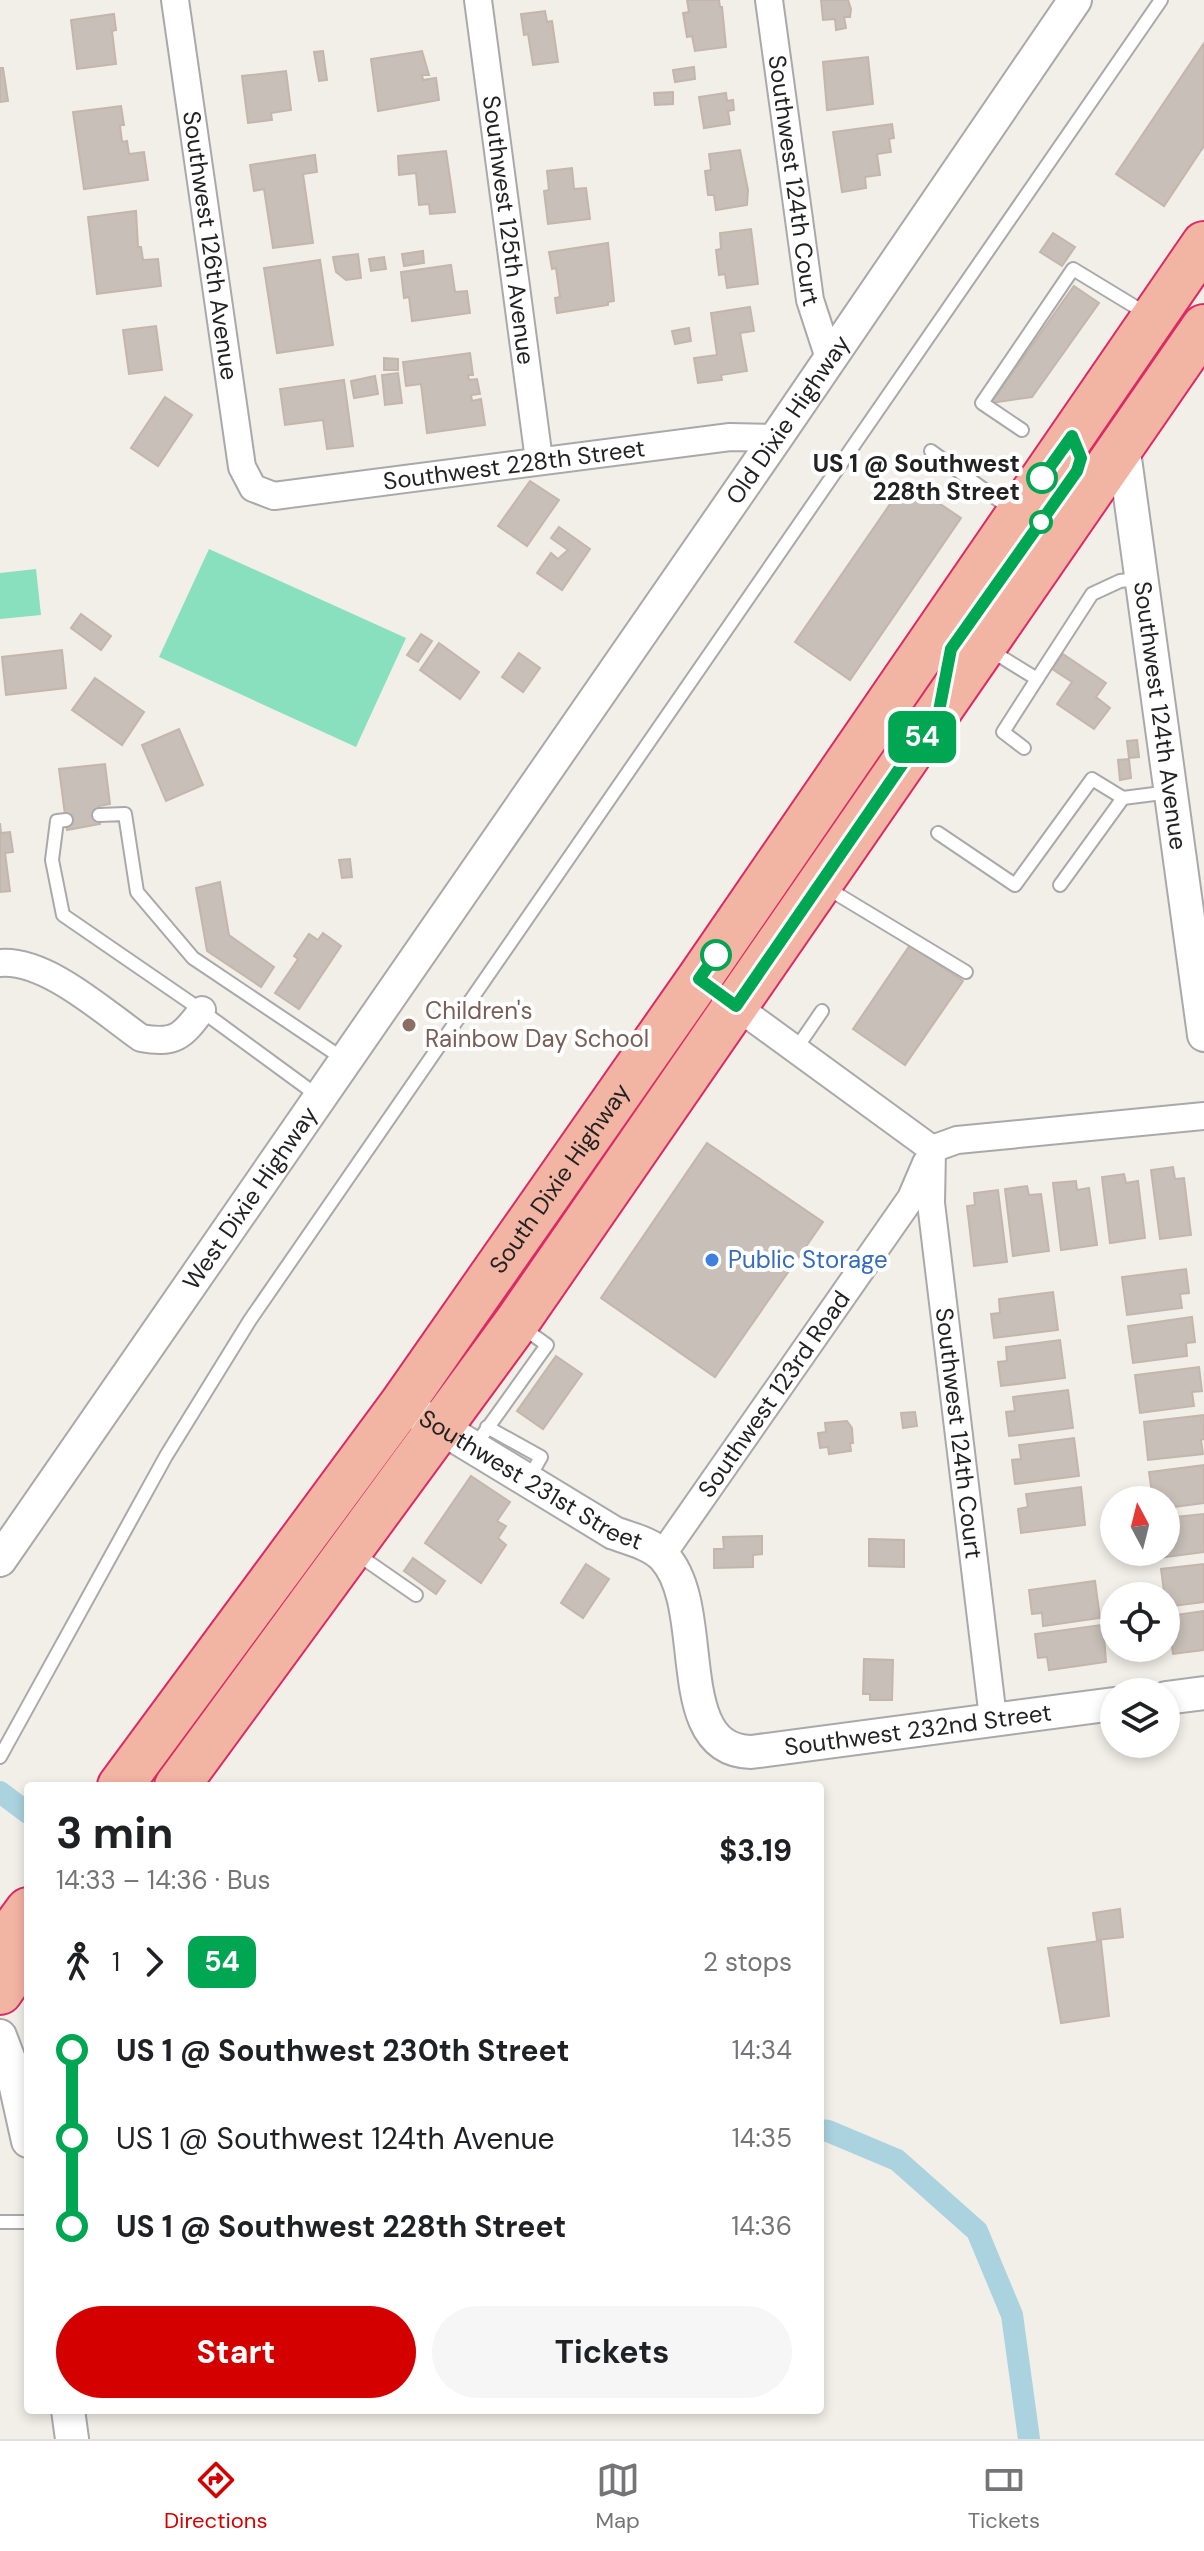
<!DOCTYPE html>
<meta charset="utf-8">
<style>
body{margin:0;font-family:"DM Sans",sans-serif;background:#f6f6f6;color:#202124;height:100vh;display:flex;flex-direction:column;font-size:30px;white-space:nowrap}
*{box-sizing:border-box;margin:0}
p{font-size:26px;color:#757577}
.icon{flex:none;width:44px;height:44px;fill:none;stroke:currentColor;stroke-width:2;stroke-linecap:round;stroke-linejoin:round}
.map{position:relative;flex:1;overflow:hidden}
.side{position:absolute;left:24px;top:1782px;width:800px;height:632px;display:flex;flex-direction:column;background:#fff;border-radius:8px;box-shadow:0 4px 12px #0003}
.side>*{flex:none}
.badge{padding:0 16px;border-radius:12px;font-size:28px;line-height:52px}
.needle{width:52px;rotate:353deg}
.tools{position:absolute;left:1100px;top:1486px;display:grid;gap:16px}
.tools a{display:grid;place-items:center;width:80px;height:80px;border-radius:50%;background:#fff;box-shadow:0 4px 12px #0003;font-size:40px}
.map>.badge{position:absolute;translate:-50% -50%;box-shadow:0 0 0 4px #fff}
.legs{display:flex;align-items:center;gap:12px;height:88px;padding:0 32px;font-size:26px}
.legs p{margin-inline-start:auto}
.summary{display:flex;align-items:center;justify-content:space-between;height:136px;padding:0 32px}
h1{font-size:44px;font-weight:700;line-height:60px}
.button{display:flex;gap:16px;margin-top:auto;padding:16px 32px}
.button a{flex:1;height:92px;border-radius:48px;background:#d40000;color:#fff;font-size:32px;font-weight:700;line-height:92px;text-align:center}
.button a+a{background:#f6f6f6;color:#202124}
ul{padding:0 32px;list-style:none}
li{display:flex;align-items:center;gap:28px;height:88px;font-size:30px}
li i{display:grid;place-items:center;width:12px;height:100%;margin:0 10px;background:currentColor}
li i::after{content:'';width:20px;height:20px;margin:-10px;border:6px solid;border-radius:50%;background:#fff}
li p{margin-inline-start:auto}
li:first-child i{background:linear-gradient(#0000 50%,currentColor 0)}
li:last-child i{background:linear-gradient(currentColor 50%,#0000 0)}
.tabs{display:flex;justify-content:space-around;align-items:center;height:112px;border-top:2px solid #e0e0e0;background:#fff;font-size:22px;color:#757577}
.tabs a{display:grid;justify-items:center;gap:4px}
.tabs .active{color:#d40000}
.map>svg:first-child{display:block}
.pitch{fill:#88e0be}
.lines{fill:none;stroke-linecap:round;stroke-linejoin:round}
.canal{stroke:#aad3df;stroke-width:22}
.building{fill:#c7bfb8;stroke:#c4b6ab;stroke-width:2}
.service-casing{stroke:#a9a9a9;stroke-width:16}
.minor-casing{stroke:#a9a9a9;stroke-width:30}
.tertiary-casing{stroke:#a9a9a9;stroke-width:36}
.trunk-casing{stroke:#dc2a67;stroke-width:48}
.service{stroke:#fff;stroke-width:12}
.minor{stroke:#fff;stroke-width:26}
.tertiary{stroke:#fff;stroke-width:32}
.trunk{stroke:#f2b4a3;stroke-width:44}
.line-1-casing{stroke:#fff;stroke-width:18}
.line-1{stroke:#00a651;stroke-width:12}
.stop-1-dot{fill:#fff;stroke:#00a651;stroke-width:4}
.education-dot{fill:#8d6e63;stroke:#fff;stroke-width:3}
.shop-dot{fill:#3f7fe0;stroke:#fff;stroke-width:3}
.labels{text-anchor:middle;stroke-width:8;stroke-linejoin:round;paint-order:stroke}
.street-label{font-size:24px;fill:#222;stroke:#fff}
.stop-label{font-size:24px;font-weight:bold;fill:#222;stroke:#fff;text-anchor:end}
.education-label{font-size:24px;fill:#785e54;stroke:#fff;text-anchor:start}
.shop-label{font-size:24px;fill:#366cbe;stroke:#fff;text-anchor:start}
</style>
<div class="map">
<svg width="1204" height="2439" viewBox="0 0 1204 2439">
<rect width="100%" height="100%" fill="#f2efe9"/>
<g class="pitch">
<polygon points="209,549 406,638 356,747 159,657"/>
<polygon points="36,569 41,615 0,619 0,573"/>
</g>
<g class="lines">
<g class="canal">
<polyline points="0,1792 28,1813"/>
<polyline points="820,2130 828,2131 897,2160 977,2231 1012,2315 1029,2439"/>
</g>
</g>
<g class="building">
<polygon points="687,0 719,0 720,7 722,7 726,47 695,51 692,36 687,37 683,13 689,12"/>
<polygon points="821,0 848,0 851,9 850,17 844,17 846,28 836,30 835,19 823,20"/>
<polygon points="545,11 547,22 552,21 558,62 533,65 528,34 524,35 521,14"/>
<polygon points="114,14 116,30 112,31 116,64 77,69 71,20"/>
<polygon points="1204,43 1204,146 1164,206 1116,174"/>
<polygon points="323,51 327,80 319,81 314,52"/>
<polygon points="422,51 429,75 422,75 423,80 436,78 439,100 378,111 371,59"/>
<polygon points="868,57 873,104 827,110 823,62"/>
<polygon points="694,67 695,79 675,82 673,70"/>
<polygon points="0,68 3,68 8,101 0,102"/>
<polygon points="286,71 291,110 271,113 272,120 248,123 242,76"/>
<polygon points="673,92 673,104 655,105 654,93"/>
<polygon points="726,93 727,101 733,100 734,110 728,111 730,124 704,128 699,97"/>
<polygon points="121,106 124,125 120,125 122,142 127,141 129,154 144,152 148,180 84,189 73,112"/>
<polygon points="892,124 894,138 889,139 891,152 877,154 880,175 865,177 866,188 842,192 833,132"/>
<polygon points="740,150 748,190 747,205 716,210 714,195 708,195 705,171 711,170 709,154"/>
<polygon points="446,151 455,212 430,214 429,204 419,205 416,173 399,175 398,156"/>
<polygon points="315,155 317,172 303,174 313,243 273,248 264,189 254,191 250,165"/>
<polygon points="572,168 574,189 586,188 590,219 548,224 544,191 549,190 547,171"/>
<polygon points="136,211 138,247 141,247 143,260 158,259 161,286 97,294 88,217"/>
<polygon points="751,229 758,284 727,288 725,274 719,275 716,250 721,249 720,233"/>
<polygon points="1053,233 1075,247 1062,266 1040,252"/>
<polygon points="608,243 614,301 608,302 608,305 557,313 555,298 560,297 556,268 552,269 549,252"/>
<polygon points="423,251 424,263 404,266 402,254"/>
<polygon points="358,254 361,278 346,280 336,272 333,257"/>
<polygon points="384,257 386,269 371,271 369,259"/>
<polygon points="320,260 333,345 277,353 264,268"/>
<polygon points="451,265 455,292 467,291 470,313 412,321 409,297 404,298 401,272"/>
<polygon points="1074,286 1099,303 1032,397 991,403"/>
<polygon points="750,307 754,331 740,333 747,371 721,375 722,380 698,383 694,358 717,355 711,313"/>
<polygon points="156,326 162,370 129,374 123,330"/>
<polygon points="689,328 691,341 675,344 672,331"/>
<polygon points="470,353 473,375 468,375 469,380 477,379 480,394 471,395 472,401 481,399 485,425 427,433 421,384 406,386 403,362"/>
<polygon points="384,358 398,359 398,370 384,370"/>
<polygon points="398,373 402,403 385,405 382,375"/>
<polygon points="375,376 378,394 354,398 351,381"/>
<polygon points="344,380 353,446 327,449 323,420 285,425 280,389"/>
<polygon points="165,397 192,415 158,466 131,448"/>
<polygon points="530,481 559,500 527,546 498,526"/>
<polygon points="906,481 961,518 850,680 795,642"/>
<polygon points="559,527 590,549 562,590 537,573 551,553 558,559 568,550 551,538"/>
<polygon points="81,614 111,636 101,650 71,628"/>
<polygon points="421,634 432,641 418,662 407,655"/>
<polygon points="439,643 479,672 460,699 420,670"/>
<polygon points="62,650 66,688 6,695 2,657"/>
<polygon points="519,653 540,668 523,692 502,677"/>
<polygon points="1063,654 1106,683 1096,697 1110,708 1094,729 1057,704 1072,682 1052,669"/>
<polygon points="95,678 144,712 122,745 72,710"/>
<polygon points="179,729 203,785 166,801 142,745"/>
<polygon points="1137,740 1139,757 1129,758 1127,741"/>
<polygon points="1129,759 1131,778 1120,780 1118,760"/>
<polygon points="105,764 110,804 99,806 100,824 67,830 59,769"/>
<polygon points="0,823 1,833 10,832 13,852 5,853 10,891 0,892"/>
<polygon points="350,859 352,877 342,878 339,860"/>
<polygon points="220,882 229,935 274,967 261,987 207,951 196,888"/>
<polygon points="323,933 341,946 299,1009 275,993 298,959 294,956 309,934 318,940"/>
<polygon points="910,945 963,981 905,1065 853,1029"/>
<polygon points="707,1143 823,1222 715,1377 601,1298"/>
<polygon points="1173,1167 1175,1179 1184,1178 1191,1235 1160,1239 1151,1170"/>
<polygon points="1124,1174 1126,1183 1138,1181 1145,1238 1110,1243 1102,1177"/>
<polygon points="1076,1181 1077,1190 1089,1188 1097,1245 1061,1250 1053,1183"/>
<polygon points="1027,1186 1029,1195 1041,1194 1049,1251 1013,1256 1005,1189"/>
<polygon points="998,1190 1007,1262 974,1266 967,1206 975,1205 974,1193"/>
<polygon points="1186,1269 1189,1293 1180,1294 1182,1308 1127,1315 1122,1277"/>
<polygon points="1053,1292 1058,1330 994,1338 991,1314 1000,1313 999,1299"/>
<polygon points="1192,1317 1195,1342 1186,1343 1187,1356 1133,1363 1128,1326"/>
<polygon points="1060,1340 1065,1378 1001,1386 998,1362 1007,1361 1006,1347"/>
<polygon points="556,1356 582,1374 543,1429 517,1411"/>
<polygon points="1199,1367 1202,1391 1192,1392 1194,1406 1140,1413 1135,1375"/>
<polygon points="1068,1390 1073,1428 1009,1436 1006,1412 1015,1411 1013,1397"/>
<polygon points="915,1412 917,1426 903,1428 901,1413"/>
<polygon points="1204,1415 1204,1439 1201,1440 1203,1454 1148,1460 1144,1422"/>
<polygon points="847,1421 852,1428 853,1443 850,1443 851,1451 829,1454 828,1447 820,1448 818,1433 826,1432 825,1423"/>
<polygon points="1074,1438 1079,1476 1015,1484 1012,1460 1021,1459 1019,1445"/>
<polygon points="1204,1465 1204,1503 1166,1508 1166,1500 1153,1500 1149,1472"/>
<polygon points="471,1476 510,1502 497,1521 506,1526 498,1538 506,1545 481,1583 425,1543"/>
<polygon points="1081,1487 1085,1525 1021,1533 1018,1509 1028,1507 1026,1494"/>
<polygon points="1204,1514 1204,1552 1159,1558 1158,1552 1166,1552 1166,1518"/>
<polygon points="762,1536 762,1554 753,1555 753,1567 714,1568 714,1549 724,1549 723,1537"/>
<polygon points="869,1539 904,1540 904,1567 869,1566"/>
<polygon points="413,1558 445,1581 436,1594 404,1571"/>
<polygon points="586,1564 609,1579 583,1618 561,1603"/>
<polygon points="1204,1564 1204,1602 1166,1607 1161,1569"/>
<polygon points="1095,1581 1100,1618 1043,1626 1042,1613 1032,1614 1029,1590"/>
<polygon points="1204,1611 1204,1650 1173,1654 1168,1616"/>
<polygon points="1101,1625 1104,1636 1106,1662 1049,1670 1047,1657 1038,1658 1035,1634"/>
<polygon points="864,1659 893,1660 892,1700 870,1700 870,1694 863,1694"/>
<polygon points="1120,1909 1123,1937 1097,1940 1093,1913"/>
<polygon points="1101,1941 1109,2016 1061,2023 1048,1948"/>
</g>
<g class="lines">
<defs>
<g id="service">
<polyline points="1022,430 982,403 1073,269 1147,314"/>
<polyline points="931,451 1012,510"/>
<polyline points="990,650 1037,679 1092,594 1120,581 1139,579"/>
<polyline points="1024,748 1003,732 1037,679"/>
<polyline points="99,815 125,814 137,892 193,958 345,1060"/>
<polyline points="66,820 57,821 52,860 63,915 191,1003 318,1096"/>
<polyline points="938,833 1015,885 1092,779 1123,798 1170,792"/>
<polyline points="1060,885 1123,798"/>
<polyline points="827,888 966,972"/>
<polyline points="796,1049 822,1011"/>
<polyline points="487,1427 541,1457 529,1478"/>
<polyline points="474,1447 547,1345 522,1327"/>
<polyline points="357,1554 416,1595"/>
<polyline points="0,1757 166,1456 250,1320 1161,0"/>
<polyline points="0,2222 28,2222"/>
</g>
<g id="minor">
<path id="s1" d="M175,0L242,467L253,488L274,496L730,437L776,438"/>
<path id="s2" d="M478,0L539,460"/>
<path id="s3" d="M769,0L810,300L829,358"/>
<path d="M0,963C46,959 104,1012 141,1038C175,1044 182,1037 202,1010"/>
<polyline points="725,998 932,1149"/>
<path id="s4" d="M932,1149L931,1203L993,1718"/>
<polyline points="932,1149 957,1140 1204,1116"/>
<path id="s5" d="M662,1555L911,1198L926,1163"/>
</g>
<g id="tertiary">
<path id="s6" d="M1123,444L1204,1035"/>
<path id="s7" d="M402,1404L614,1533C631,1539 652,1544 664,1557C711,1608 668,1750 751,1752L1114,1704"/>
<path id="s8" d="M0,1560L776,438L1075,0"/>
<polyline points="1166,1698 1204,1693"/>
<polyline points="0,2036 11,2065 28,2141"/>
<polyline points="68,2410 72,2439"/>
</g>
<g id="trunk">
<path id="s9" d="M120,1786L402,1404L699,979L1204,244"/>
<polyline points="177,1786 517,1322 1204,327"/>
<polyline points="0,1948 28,1910"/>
<polyline points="0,1992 28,1951"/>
</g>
</defs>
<use href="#service" class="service-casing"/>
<use href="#minor" class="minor-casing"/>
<use href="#tertiary" class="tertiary-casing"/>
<use href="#trunk" class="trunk-casing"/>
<use href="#service" class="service"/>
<use href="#minor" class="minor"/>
<use href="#tertiary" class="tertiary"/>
<use href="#trunk" class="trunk"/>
</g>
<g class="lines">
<defs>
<polyline id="line-1" points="716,955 699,979 736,1006 939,711 951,649 1077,471 1081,458 1072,436 1042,478"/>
</defs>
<use href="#line-1" class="line-1-casing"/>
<use href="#line-1" class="line-1"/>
</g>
<g class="stop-1-dot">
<circle cx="1042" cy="478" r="14"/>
<circle cx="1041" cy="522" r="10"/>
<circle cx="716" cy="955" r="14"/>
</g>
<circle class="education-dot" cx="409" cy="1025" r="8"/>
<circle class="shop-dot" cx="712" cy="1260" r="8"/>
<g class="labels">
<g class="street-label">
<text dy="8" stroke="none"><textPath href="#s3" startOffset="182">Southwest 124th Court</textPath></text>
<text dy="8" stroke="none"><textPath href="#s2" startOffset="232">Southwest 125th Avenue</textPath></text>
<text dy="8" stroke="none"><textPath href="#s1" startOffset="248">Southwest 126th Avenue</textPath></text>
<text dy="8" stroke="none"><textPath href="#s8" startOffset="1386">Old Dixie Highway</textPath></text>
<text dy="8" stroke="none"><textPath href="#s1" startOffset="760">Southwest 228th Street</textPath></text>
<text dy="8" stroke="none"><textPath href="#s6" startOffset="274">Southwest 124th Avenue</textPath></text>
<text dy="8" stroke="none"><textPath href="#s9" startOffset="750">South Dixie Highway</textPath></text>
<text dy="8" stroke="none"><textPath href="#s8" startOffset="440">West Dixie Highway</textPath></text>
<text dy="8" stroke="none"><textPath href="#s5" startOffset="196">Southwest 123rd Road</textPath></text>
<text dy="8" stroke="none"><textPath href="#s4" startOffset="286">Southwest 124th Court</textPath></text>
<text dy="8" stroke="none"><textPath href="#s7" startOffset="150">Southwest 231st Street</textPath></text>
<text dy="8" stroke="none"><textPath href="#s7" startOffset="702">Southwest 232nd Street</textPath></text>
</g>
<g class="stop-label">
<text x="1020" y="472">US 1 @ Southwest<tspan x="1020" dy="28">228th Street</tspan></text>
</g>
<g class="education-label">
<text x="425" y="1019">Children's<tspan x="425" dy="28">Rainbow Day School</tspan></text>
</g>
<g class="shop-label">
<text x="728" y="1268">Public Storage</text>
</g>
</g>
</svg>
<div class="tools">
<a><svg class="needle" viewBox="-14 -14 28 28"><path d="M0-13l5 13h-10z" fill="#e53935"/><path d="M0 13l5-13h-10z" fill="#757577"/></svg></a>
<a><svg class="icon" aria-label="locate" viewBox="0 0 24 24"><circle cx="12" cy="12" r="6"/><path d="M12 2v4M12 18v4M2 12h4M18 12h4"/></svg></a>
<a><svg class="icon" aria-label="layers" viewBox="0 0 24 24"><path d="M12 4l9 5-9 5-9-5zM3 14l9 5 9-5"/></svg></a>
</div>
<b class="badge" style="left:922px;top:737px;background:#00a651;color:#fff">54</b>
<section class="side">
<div class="summary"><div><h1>3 min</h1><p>14:33 – 14:36 · Bus</p></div><b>$3.19</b></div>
<div class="legs"><svg class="icon" aria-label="walk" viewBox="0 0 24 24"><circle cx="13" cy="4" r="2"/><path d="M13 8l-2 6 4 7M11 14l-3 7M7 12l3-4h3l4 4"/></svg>1<svg class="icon" aria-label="forward" viewBox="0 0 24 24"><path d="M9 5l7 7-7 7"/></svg><b class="badge" style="background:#00a651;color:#fff">54</b><p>2 stops</p></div>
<ul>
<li><i style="color:#00a651"></i><b>US 1 @ Southwest 230th Street</b><p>14:34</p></li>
<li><i style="color:#00a651"></i><span>US 1 @ Southwest 124th Avenue</span><p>14:35</p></li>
<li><i style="color:#00a651"></i><b>US 1 @ Southwest 228th Street</b><p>14:36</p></li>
</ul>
<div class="button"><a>Start</a><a>Tickets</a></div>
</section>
</div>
<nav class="tabs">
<a class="active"><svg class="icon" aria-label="directions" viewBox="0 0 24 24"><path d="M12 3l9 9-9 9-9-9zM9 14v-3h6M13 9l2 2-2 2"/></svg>Directions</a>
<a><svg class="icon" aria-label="map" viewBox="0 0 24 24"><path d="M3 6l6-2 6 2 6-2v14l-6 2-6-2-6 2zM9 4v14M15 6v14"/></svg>Map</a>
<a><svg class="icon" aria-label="tickets" viewBox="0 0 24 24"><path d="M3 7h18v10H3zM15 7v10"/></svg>Tickets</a>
</nav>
